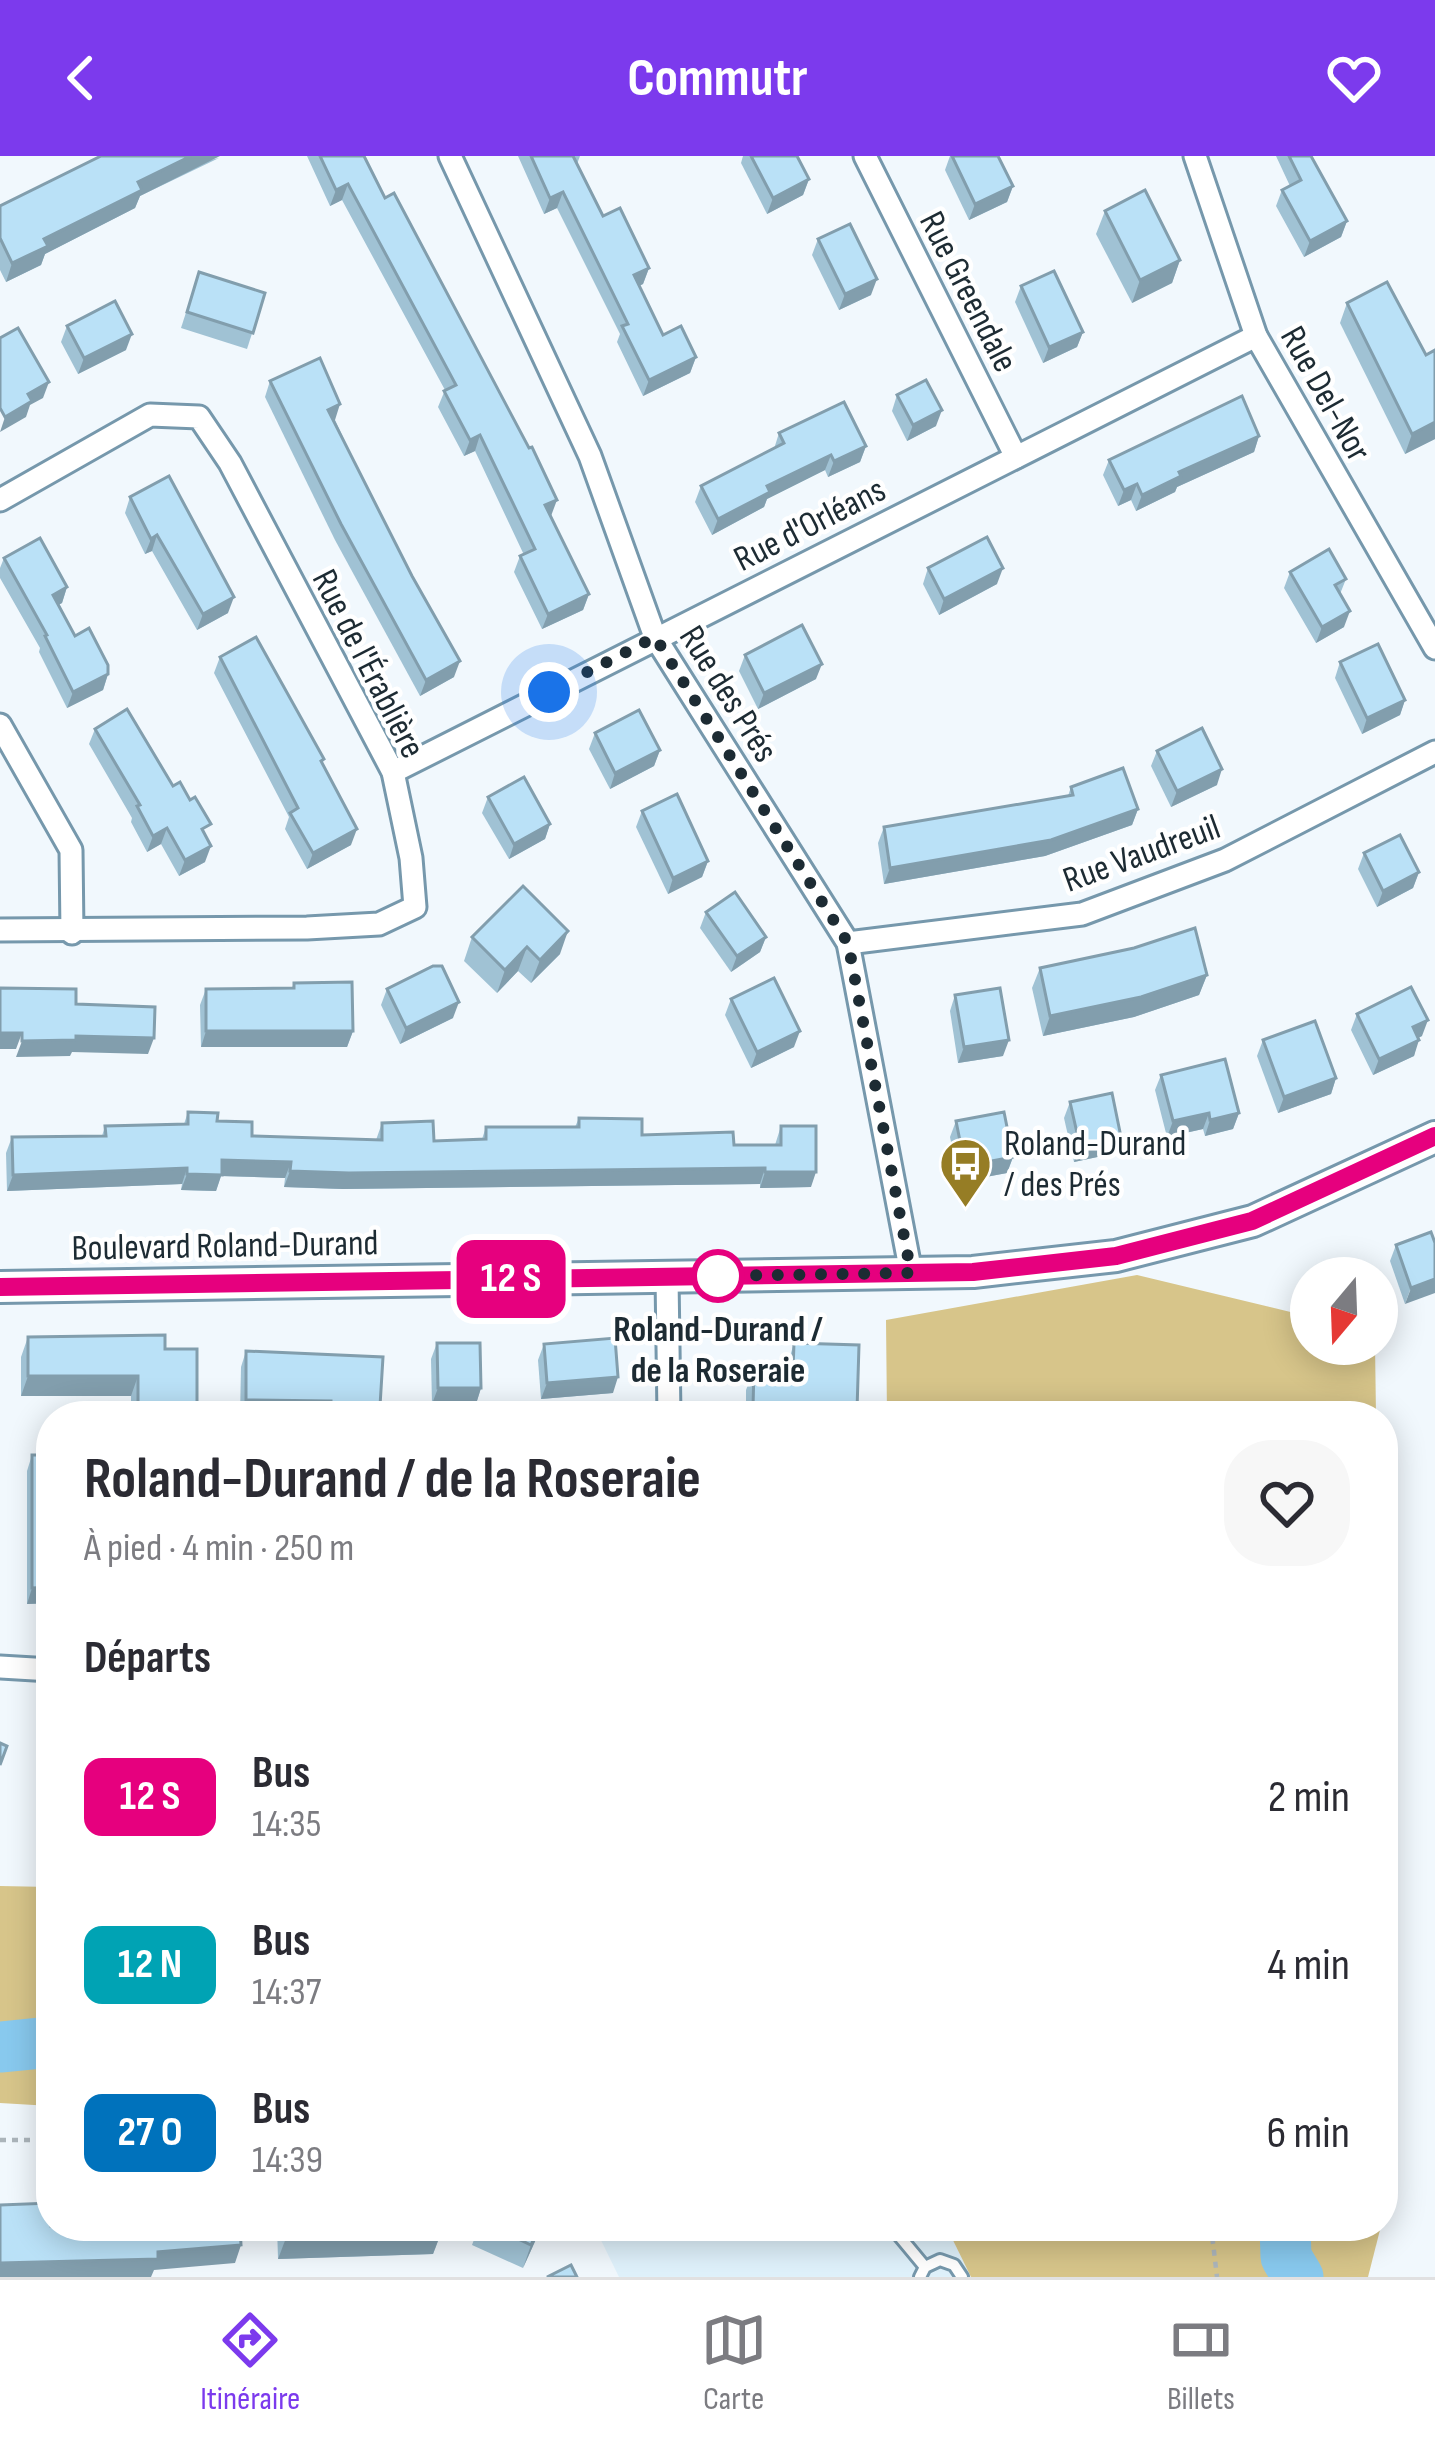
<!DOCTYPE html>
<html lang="fr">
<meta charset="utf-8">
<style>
body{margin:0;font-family:"Sofia Sans Condensed",sans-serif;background:#f7f7f7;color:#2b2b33;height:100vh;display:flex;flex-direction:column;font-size:45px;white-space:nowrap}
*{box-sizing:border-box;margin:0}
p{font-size:39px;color:#7c7c81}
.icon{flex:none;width:66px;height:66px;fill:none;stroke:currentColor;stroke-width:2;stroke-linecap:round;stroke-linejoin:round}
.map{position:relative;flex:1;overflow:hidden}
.sheet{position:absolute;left:36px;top:1245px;width:1362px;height:840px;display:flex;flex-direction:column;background:#fff;border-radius:48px;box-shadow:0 6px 30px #0003}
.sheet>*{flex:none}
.badge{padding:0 24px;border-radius:18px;font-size:42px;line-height:78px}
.needle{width:78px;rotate:199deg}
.controls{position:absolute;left:1290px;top:1101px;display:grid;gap:24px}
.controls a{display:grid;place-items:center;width:108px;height:108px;border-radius:50%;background:#fff;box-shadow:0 6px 30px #0003;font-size:60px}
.you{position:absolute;width:60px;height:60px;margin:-30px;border:9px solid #fff;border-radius:50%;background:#1a73e8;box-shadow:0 0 0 18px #1a73e833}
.map>.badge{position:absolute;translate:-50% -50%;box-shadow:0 0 0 6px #fff}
h2{padding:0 48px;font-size:45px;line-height:108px}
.round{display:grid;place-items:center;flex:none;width:126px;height:126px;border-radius:48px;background:#f7f7f7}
.summary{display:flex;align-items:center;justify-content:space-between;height:204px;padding:0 48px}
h1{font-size:57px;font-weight:700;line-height:90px}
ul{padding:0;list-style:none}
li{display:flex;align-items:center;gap:36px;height:168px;padding:0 48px}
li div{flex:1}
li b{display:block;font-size:45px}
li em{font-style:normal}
li .badge{min-width:132px;font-weight:700;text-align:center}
header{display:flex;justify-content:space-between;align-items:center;height:156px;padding:0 48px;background:#7c3aed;color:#fff;font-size:54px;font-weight:700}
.tab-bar{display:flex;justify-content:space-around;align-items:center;height:168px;border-top:3px solid #e1e1e2;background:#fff;font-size:33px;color:#7c7c81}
.tab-bar a{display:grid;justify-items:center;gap:6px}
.tab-bar .selected{color:#7c3aed}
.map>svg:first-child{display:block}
.built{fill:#dff1fb}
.green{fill:#d7c58a}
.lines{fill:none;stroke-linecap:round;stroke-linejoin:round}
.river{stroke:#88c9ee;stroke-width:51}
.lane-casing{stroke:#7698ac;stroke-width:16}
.street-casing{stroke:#7698ac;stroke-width:27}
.secondary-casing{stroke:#7698ac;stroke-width:36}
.path{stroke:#acb5bb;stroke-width:4.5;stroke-dasharray:6 6;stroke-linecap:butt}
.lane{stroke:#fff;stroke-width:10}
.street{stroke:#fff;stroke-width:21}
.secondary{stroke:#fff;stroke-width:30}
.wall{fill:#a0c2d4}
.shaded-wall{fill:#829ead}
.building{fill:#bae1f7;stroke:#829ead;stroke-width:3}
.line-casing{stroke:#fff;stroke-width:27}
.line{stroke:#e6007e;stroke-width:18}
.walk{stroke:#1d2b33;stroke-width:12;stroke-dasharray:0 21.6}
.stop-dot{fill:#fff;stroke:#e6007e;stroke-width:6}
.labels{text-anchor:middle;stroke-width:9;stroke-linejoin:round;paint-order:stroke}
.street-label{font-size:36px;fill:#1d2b33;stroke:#fff}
.poi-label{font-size:36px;fill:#1d2b33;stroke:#fff;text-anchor:start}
.stop-label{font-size:36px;font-weight:bold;fill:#1d2b33;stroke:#fff}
</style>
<header><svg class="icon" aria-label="back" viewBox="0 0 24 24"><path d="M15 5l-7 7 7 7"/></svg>Commutr<svg class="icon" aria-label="heart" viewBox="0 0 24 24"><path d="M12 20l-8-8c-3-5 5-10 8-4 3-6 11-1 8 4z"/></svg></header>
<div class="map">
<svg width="1435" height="2121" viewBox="0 0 1435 2121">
<rect width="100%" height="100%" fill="#f1f8fd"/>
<polygon class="built" points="594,2070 946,2070 971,2121 619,2121"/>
<g class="green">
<polygon points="1137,1119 1311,1161 1311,1188 1375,1188 1376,1260 887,1260 886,1164"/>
<polygon points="0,1730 51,1731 51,1950 0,1947"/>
<polygon points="946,2070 1381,2070 1368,2121 971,2121"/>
</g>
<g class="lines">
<g class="river">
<polyline points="0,1891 51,1886"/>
<polyline points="1285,2070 1286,2101 1298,2121"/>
</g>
<defs>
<g id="lane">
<polyline points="891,2070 925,2111"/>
<polyline points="920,2121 925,2111 940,2104 954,2109 962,2121"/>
</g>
<g id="street">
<polyline points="450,0 590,300 655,481 848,787 911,1117"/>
<polyline points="865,0 1016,301"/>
<polyline points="1195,0 1256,180 1435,492"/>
<polyline points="0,344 150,259 199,261 230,307 393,616 411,702 415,751 379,768 307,772 0,774"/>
<polyline points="0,569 71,694 72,777"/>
<polyline points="393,616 1256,180"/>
<polyline points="848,787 1082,758 1225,704 1435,596"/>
<polyline points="667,1121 669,1260"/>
<polyline points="0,1511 51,1514"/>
</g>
<polyline id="secondary" points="0,1131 973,1116 1116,1100 1253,1065 1435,981"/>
</defs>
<use href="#lane" class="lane-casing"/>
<use href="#street" class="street-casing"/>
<use href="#secondary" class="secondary-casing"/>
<g class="path">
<polyline points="0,1984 51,1984"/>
<polyline points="1211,2070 1217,2121"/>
</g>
<use href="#lane" class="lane"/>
<use href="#street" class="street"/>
<use href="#secondary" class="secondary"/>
</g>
<g class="wall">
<polygon points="307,0 364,0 589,438 583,454 542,473 514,416 520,400 524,399 475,295 464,300 438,251 445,234 342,44 330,50"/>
<polygon points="518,0 580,0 577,8 603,60 649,112 643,128 639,130 663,179 696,201 690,217 643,240 617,186 620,178 557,52 544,58"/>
<polygon points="743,0 797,0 809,23 803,39 767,58 741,7"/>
<polygon points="950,0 998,0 1013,30 1007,46 969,64 945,14"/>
<polygon points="1276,0 1311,0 1347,65 1341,81 1304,101 1276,50 1282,34 1290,30"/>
<polygon points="219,2 140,40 135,52 45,98 41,109 6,126 0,114 0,50"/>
<polygon points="1105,55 1180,104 1172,127 1132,147 1096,78"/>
<polygon points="818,83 871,139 839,154 812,99"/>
<polygon points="199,116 265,137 247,193 181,172"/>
<polygon points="1021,130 1083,176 1077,191 1043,207 1015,146"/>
<polygon points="1347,147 1435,283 1405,298 1340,167"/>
<polygon points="67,170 126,194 78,218 61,186"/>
<polygon points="270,225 335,264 454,521 420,540 335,384 265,241"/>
<polygon points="897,239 936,270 907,285 892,255"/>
<polygon points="779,277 866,290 860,306 828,321 825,314 767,343 764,351 712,379 695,346 701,330 774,293"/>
<polygon points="1259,280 1254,296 1177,331 1175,336 1136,355 1131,344 1118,350 1103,319 1109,304"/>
<polygon points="130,341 228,457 197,474 152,395 145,398 125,357"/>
<polygon points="4,402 67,431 62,447 58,449 75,480 108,518 103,534 67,552 39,496 40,492 0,422 0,412"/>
<polygon points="928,412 997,428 939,459 923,428"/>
<polygon points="1290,416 1346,423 1340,438 1344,471 1316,487 1284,432"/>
<polygon points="745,499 816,523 758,553 739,515"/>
<polygon points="220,501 324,603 322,609 351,689 307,713 285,673 289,661 214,517"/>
<polygon points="1340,506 1405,544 1400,559 1362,578 1335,522"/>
<polygon points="95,573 173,630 206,681 205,706 179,720 161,688 147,696 131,666 132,662 89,588"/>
<polygon points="595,577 660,594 654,610 610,633 589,593"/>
<polygon points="1157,595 1217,629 1171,651 1151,610"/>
<polygon points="1071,631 1138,653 1132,669 1045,700 884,728 878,687 884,671 1068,640"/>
<polygon points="488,641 550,668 545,683 509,703 482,657"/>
<polygon points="642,655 708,705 702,721 668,738 636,671"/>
<polygon points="1364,697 1419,716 1413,732 1377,751 1358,713"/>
<polygon points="706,756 766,781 760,796 731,816 700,772"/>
<polygon points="472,781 560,798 531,827 518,815 497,837 464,805"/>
<polygon points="1134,792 1207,819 1199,839 1134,861 1043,880 1032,832 1040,812"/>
<polygon points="294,827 353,875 347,891 201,891 200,849 206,833 292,832"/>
<polygon points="387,833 453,862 400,888 381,849"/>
<polygon points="955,839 1003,900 958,907 950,855"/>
<polygon points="731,843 794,891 751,912 725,859"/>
<polygon points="1357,858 1422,880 1418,882 1414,900 1373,919 1351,874"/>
<polygon points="1263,884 1336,922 1331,938 1278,957 1257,900"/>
<polygon points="1161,919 1239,957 1233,973 1205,980 1203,973 1167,981 1155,934"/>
<polygon points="1070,946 1121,981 1116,997 1074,1006 1064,962"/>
<polygon points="188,956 217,965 252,980 376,984 382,967 434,985 482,983 486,971 575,971 579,962 642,979 734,989 775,989 781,970 811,1031 760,1032 760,1028 343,1033 284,1031 285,1022 221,1020 216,1035 181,1034 182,1028 7,1035 6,997 12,981 102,980 105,970 184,968"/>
<polygon points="956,965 1013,1001 1007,1017 959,1026 950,981"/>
<polygon points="1431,1076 1405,1148 1390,1105 1396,1089"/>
<polygon points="28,1181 165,1193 197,1248 192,1260 131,1260 131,1240 21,1240 21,1201"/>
<polygon points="437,1187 481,1232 476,1248 432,1248 431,1203"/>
<polygon points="794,1187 855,1260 746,1260 746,1234 754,1213 786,1214"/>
<polygon points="544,1188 613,1237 541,1243 538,1204"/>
<polygon points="246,1195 380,1250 377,1260 240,1260 241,1211"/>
<polygon points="32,1299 51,1447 27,1448 27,1315"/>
<polygon points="277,2070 441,2070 441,2077 433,2098 278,2103"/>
<polygon points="479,2070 542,2070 523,2112 472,2089"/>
</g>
<g class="shaded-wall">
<polygon points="191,0 220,0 140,40 135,52 45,98 41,109 6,126 12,107 44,83 138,26"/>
<polygon points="809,23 803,39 767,58 773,42"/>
<polygon points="348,28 342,44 330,50 336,34"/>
<polygon points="1013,30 1007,46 969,64 975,48"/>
<polygon points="563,36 557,52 544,58 550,42"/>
<polygon points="1347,65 1341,81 1304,101 1310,85"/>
<polygon points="1180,104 1172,127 1132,147 1140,124"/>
<polygon points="649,112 643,128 628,135 634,119"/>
<polygon points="877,123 871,139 839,154 845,138"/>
<polygon points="1083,176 1077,191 1043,207 1049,191"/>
<polygon points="132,178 126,194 78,218 84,202"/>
<polygon points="696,201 690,217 643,240 649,224"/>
<polygon points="49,226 43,242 30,249 26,261 0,276 5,261 28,238"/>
<polygon points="340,248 335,264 323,269 328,254"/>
<polygon points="942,254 936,270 907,285 913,269"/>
<polygon points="1435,266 1435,283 1405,298 1412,278"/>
<polygon points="480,279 475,295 464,300 470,284"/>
<polygon points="1259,280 1254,296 1177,331 1175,336 1136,355 1142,339 1179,316"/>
<polygon points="866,290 860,306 828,321 834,305"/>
<polygon points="831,299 825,314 767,343 764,351 712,379 718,363 767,330"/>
<polygon points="1137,328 1131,344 1118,350 1124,334"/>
<polygon points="557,344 551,360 545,349"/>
<polygon points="157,379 152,395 145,398 151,383"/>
<polygon points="1003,412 997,428 939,459 944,443"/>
<polygon points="67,431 62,447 47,455 53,439"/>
<polygon points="589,438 583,454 542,473 548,458"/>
<polygon points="234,441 228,457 197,474 203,458"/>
<polygon points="1350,455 1344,471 1316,487 1322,471"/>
<polygon points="460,505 454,521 420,540 426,524"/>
<polygon points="822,508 816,523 758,553 764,537"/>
<polygon points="108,518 103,534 67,552 73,536"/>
<polygon points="1405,544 1400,559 1362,578 1367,562"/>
<polygon points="660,594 654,610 610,633 615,617"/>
<polygon points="1222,613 1217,629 1171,651 1177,635"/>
<polygon points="1138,653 1132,669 1045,700 884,728 890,712"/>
<polygon points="550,668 545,683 509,703 514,688"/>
<polygon points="167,672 161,688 147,696 153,680"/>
<polygon points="357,673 351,689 307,713 313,697"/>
<polygon points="211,690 205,706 179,720 185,704"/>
<polygon points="708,705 702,721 668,738 673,722"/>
<polygon points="1419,716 1413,732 1377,751 1383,735"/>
<polygon points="568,775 560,798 531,827 540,804"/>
<polygon points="766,781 760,796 731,816 737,800"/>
<polygon points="527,791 518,815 497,837 505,814"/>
<polygon points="1207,819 1199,839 1134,861 1043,880 1050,860"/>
<polygon points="459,846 453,862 400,888 406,872"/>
<polygon points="1428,864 1422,880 1407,887 1413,871"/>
<polygon points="206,875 353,875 347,891 201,891"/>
<polygon points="800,875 794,891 751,912 757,896"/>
<polygon points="0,877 22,877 16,893 0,893"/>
<polygon points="76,880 154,882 148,898 72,896 70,900 16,901 22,885"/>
<polygon points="1009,884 1003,900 958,907 964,891"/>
<polygon points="1419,884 1414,900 1373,919 1379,903"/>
<polygon points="1336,922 1331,938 1278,957 1284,941"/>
<polygon points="1209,957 1203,973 1167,981 1173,965"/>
<polygon points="1239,957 1233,973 1205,980 1210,964"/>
<polygon points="1121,981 1116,997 1074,1006 1080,990"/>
<polygon points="1013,1001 1007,1017 959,1026 965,1010"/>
<polygon points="222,1004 291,1006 285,1022 221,1020 216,1035 181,1034 187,1018"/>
<polygon points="187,1012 182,1028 7,1035 13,1019"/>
<polygon points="765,1012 760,1028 343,1033 284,1031 290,1015"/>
<polygon points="765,1016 816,1016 811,1031 760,1032"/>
<polygon points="1435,1123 1435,1137 1405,1148 1411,1132"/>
<polygon points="28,1220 138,1220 131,1240 21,1240"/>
<polygon points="618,1221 613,1237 541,1243 547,1227"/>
<polygon points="438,1232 481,1232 476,1248 432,1248"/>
<polygon points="246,1244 331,1245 326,1260 240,1260"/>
<polygon points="138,1248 197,1248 192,1260 134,1260"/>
<polygon points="331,1248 380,1250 377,1260 327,1260"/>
<polygon points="753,1251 782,1252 779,1260 750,1260"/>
<polygon points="829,1253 857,1254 855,1260 827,1260"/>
<polygon points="51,1431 51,1447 27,1448 32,1432"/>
<polygon points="540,2070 542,2070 523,2112 531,2089"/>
<polygon points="441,2077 433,2098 278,2103 286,2082"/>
<polygon points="241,2089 235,2107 154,2114 151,2121 0,2121 0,2107"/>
</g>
<g class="building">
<polygon points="101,0 191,0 138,26 142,34 44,83 48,90 12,107 0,82 0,50"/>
<polygon points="320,0 364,0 385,42 394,37 529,292 532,291 557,344 545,349 589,438 548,458 520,400 535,393 480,279 470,284 444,235 456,229 348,28 336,34"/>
<polygon points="531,0 573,0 603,60 620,52 649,112 634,119 663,179 681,170 696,201 649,224 622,170 628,168 563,36 550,42"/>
<polygon points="751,0 797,0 809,23 773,42"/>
<polygon points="952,0 998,0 1013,30 975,48"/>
<polygon points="1289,0 1311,0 1347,65 1310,85 1282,34 1301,24"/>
<polygon points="1145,34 1180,104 1140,124 1105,55"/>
<polygon points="850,68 877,123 845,138 818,83"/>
<polygon points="1054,115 1083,176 1049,191 1021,130"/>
<polygon points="199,116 265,137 253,177 187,156"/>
<polygon points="1387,126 1426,199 1435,194 1435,266 1412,278 1347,147"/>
<polygon points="115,145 132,178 84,202 67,170"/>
<polygon points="18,172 49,226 28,238 32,245 5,261 0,252 0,182"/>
<polygon points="320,202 340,248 328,254 412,420 460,505 426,524 341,368 270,225"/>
<polygon points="926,224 942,254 913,269 897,239"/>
<polygon points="1242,240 1259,280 1179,316 1181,320 1142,339 1137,328 1124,334 1109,304"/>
<polygon points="844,246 866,290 834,305 831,299 767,330 770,336 718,363 701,330 784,287 779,277"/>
<polygon points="169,320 234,441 203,458 157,379 151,383 130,341"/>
<polygon points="987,381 1003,412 944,443 928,412"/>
<polygon points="40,382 67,431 53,439 75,480 89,472 108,509 108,518 73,536 45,480 47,479 4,402"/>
<polygon points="1329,393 1346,423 1335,429 1350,455 1322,471 1290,416"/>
<polygon points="802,469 822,508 764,537 745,499"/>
<polygon points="256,481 324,603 321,605 357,673 313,697 290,657 298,652 220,501"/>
<polygon points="1378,488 1405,544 1367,562 1340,506"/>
<polygon points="127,553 173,630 180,626 190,644 195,641 211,668 202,673 211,690 185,704 167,672 153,680 137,650 140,649 95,573"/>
<polygon points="639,554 660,594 615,617 595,577"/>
<polygon points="1202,572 1222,613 1177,635 1157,595"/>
<polygon points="1123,612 1138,653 1051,684 890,712 884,671 1073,639 1071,631"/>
<polygon points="524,621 550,668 514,688 488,641"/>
<polygon points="677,638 708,705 673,722 642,655"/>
<polygon points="1400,679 1419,716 1383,735 1364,697"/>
<polygon points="523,730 568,775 540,804 527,791 505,814 472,781"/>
<polygon points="735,736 766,781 737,800 706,756"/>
<polygon points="1195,772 1207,819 1141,841 1050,860 1040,812 1134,792"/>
<polygon points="433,810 442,810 459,846 406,872 387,833"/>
<polygon points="774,822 800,875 757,896 731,843"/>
<polygon points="352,826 353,875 206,875 206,833 294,832 294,827"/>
<polygon points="1411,831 1428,864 1413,871 1419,884 1379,903 1357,858"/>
<polygon points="0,832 76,833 76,848 155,851 154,882 76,880 76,884 22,885 22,877 0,877"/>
<polygon points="1000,832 1009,884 964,891 955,839"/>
<polygon points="1315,865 1336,922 1284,941 1263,884"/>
<polygon points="1225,903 1239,957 1210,964 1209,957 1173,965 1161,919"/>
<polygon points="1112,937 1121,981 1080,990 1070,946"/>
<polygon points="188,956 218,957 217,965 252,966 252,980 382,984 382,967 433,965 434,985 486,983 486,971 579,971 579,962 642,963 642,979 733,976 734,989 781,989 781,970 816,970 816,1016 765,1016 765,1012 349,1017 290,1015 291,1006 222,1004 222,1019 187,1018 187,1012 13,1019 12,981 106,980 105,970 188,968"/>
<polygon points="1004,956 1013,1001 965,1010 956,965"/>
<polygon points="1431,1076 1435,1087 1435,1123 1411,1132 1396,1089"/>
<polygon points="165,1179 165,1193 197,1193 197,1248 138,1248 138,1220 28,1220 28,1181"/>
<polygon points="615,1182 618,1221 547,1227 544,1188"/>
<polygon points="437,1187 480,1187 481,1232 438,1232"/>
<polygon points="794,1187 859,1189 857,1254 829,1253 829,1260 782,1260 782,1252 753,1251 754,1213 793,1214"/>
<polygon points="246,1195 383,1201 380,1250 331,1248 331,1245 246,1244"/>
<polygon points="32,1299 51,1299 51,1431 32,1432"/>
<polygon points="0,1587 7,1590 0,1609"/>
<polygon points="51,2047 51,2070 240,2070 241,2089 158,2096 158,2103 0,2107 0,2049"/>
<polygon points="285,2070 441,2070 441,2077 286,2082"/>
<polygon points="491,2070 540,2070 531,2089"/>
<polygon points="571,2109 577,2121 547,2121"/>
</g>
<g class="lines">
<defs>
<polyline id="line" points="0,1131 973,1116 1116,1100 1252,1065 1435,980"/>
</defs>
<use href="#line" class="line-casing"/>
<use href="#line" class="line"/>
<polyline class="walk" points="549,536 655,481 848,787 911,1117 707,1120 718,1120"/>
</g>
<defs>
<symbol id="bus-pin" viewBox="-11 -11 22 30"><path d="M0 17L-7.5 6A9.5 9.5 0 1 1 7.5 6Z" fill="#967d25" stroke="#fff"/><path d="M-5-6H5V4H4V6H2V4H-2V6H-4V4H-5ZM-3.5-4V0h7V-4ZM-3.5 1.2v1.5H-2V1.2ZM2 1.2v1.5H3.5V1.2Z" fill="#fff"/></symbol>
</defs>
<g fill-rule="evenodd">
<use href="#bus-pin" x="936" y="978" width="59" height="81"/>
</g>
<circle class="stop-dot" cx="718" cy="1120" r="24"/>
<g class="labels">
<g class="street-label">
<text transform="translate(970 135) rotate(63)" y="13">Rue Greendale</text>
<text transform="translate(1327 237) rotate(61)" y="13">Rue Del-Nor</text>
<text transform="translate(809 367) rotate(-27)" y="13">Rue d'Orléans</text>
<text transform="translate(370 507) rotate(63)" y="13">Rue de l'Érablière</text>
<text transform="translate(730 537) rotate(58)" y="13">Rue des Prés</text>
<text transform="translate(1141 696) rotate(-20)" y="13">Rue Vaudreuil</text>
<text transform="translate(225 1088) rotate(-1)" y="13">Boulevard Roland-Durand</text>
</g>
<g class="poi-label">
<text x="1004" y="999">Roland-Durand<tspan x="1004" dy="41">/ des Prés</tspan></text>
</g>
<g class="stop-label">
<text x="718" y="1185">Roland-Durand /<tspan x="718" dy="41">de la Roseraie</tspan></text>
</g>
</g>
</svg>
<div class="controls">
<a><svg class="needle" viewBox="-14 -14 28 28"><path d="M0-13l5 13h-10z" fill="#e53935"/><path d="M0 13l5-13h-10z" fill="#7c7c81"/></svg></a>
</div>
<div class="you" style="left:549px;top:536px"></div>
<b class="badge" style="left:511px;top:1123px;background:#e6007e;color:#fff">12 S</b>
<section class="sheet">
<div class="summary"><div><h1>Roland-Durand / de la Roseraie</h1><p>À pied · 4 min · 250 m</p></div><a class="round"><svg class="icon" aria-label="heart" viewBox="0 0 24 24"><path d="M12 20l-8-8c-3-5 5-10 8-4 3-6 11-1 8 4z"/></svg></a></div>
<h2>Départs</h2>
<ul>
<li><span class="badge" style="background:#e6007e;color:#fff">12 S</span><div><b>Bus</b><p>14:35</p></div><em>2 min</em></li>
<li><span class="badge" style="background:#00a3b4;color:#fff">12 N</span><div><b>Bus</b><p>14:37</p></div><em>4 min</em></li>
<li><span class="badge" style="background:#0072bc;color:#fff">27 O</span><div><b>Bus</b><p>14:39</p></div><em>6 min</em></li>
</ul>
</section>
</div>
<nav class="tab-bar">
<a class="selected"><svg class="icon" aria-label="directions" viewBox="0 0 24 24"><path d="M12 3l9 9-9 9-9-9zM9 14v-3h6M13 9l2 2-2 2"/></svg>Itinéraire</a>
<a><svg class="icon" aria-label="map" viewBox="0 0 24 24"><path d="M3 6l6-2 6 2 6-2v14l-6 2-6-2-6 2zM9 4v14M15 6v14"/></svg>Carte</a>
<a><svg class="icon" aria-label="tickets" viewBox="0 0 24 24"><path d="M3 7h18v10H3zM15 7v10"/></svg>Billets</a>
</nav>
